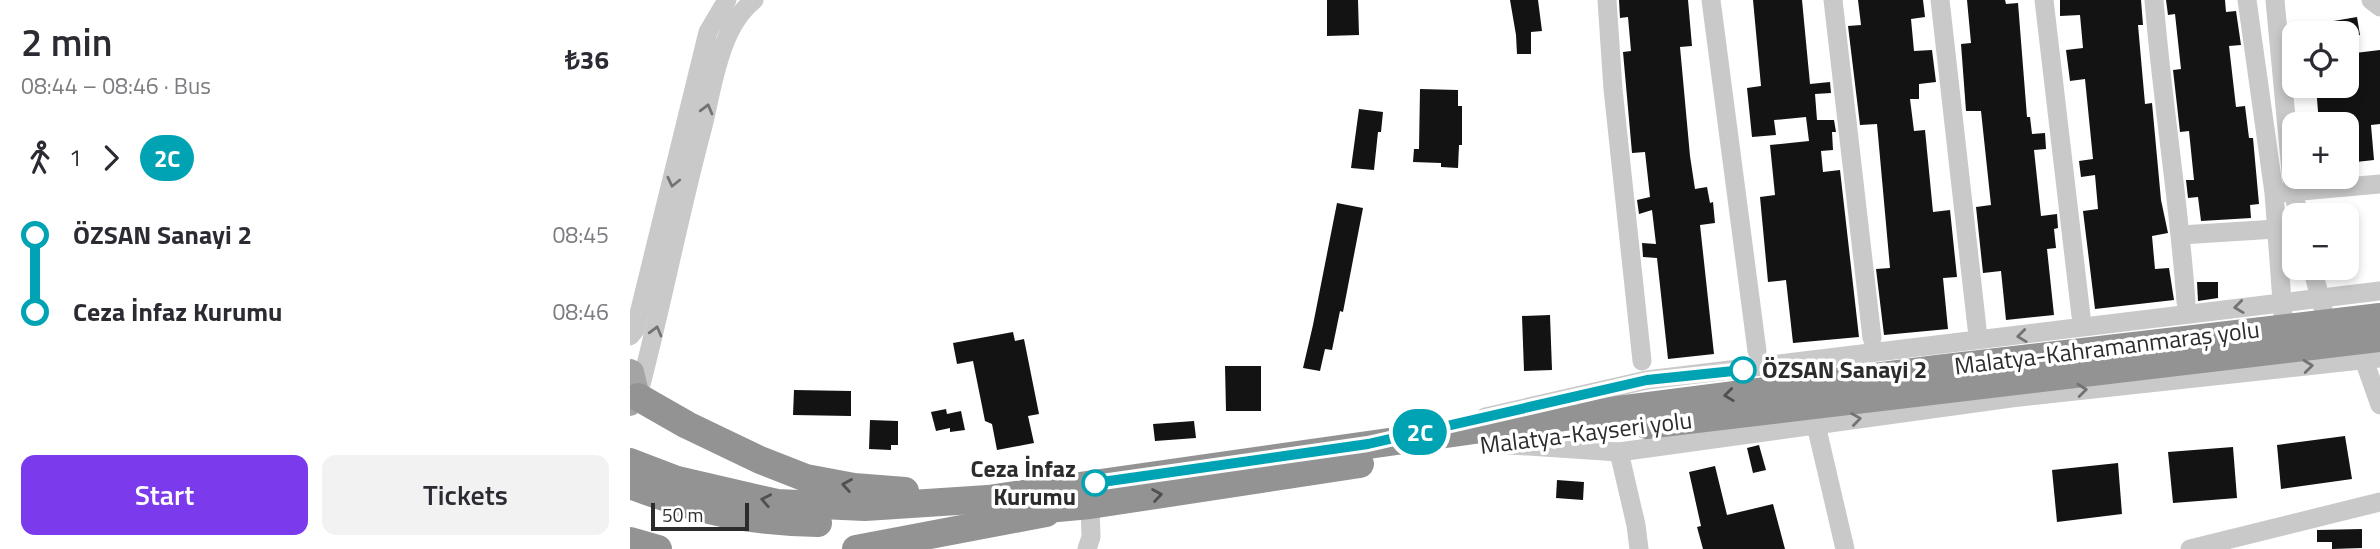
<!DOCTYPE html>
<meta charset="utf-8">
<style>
body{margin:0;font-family:"Titillium Web",sans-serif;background:#f2f2f3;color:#2b2b33;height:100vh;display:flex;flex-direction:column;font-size:26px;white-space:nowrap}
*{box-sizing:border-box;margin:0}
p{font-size:23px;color:#7c7c81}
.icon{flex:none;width:38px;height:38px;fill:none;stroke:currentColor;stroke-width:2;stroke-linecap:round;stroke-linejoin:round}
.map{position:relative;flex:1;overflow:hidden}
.sheet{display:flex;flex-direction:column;background:#fff;width:630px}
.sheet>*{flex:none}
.badge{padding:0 14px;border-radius:23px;font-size:24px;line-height:46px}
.tools{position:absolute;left:1652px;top:21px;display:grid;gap:14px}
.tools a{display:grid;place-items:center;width:77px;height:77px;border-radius:14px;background:#fff;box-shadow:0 4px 10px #0003;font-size:35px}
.scale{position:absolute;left:21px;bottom:18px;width:98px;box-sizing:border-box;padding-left:7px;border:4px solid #2c2c2c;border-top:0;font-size:19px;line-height:24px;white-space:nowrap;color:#2c2c2c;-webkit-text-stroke:5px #fff;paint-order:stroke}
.map>.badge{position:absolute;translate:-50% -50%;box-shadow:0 0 0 4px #fff}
.legs{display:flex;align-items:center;gap:10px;height:77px;padding:0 21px;font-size:23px}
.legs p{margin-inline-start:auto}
.overview{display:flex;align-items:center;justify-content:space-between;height:119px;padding:0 21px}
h1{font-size:38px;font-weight:600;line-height:52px}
.cta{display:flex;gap:14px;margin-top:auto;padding:14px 21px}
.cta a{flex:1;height:80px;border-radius:14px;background:#7c3aed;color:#fff;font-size:28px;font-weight:600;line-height:80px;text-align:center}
.cta a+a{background:#f2f2f3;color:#2b2b33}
ul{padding:0 21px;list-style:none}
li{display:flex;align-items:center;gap:24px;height:77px;font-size:26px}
li i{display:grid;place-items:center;width:10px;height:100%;margin:0 9px;background:currentColor}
li i::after{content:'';width:18px;height:18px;margin:-9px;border:5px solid;border-radius:50%;background:#fff}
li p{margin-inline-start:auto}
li:first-child i{background:linear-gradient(#0000 50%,currentColor 0)}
li:last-child i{background:linear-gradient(currentColor 50%,#0000 0)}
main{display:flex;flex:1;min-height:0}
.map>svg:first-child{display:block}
.building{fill:#131313}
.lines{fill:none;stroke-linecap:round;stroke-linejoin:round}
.minor{stroke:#c9c9c9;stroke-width:19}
.major{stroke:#a4a4a4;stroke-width:24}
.highway{stroke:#939393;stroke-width:28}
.oneway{stroke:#737373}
.oneway2{stroke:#505050}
.line-1-casing{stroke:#fff;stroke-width:16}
.line-1{stroke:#00a3b4;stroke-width:10}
.stop-1-dot{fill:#fff;stroke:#00a3b4;stroke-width:3.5}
.labels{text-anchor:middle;stroke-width:7;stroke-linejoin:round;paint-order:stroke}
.street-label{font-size:24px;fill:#2c2c2c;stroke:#fff}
.stop-label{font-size:24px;font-weight:bold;fill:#2c2c2c;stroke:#fff;text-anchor:start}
</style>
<main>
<section class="sheet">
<div class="overview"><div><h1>2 min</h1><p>08:44 – 08:46 · Bus</p></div><b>₺36</b></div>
<div class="legs"><svg class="icon" aria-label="walk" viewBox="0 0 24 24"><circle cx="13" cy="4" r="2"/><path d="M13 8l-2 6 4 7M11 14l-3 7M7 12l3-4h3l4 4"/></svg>1<svg class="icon" aria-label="forward" viewBox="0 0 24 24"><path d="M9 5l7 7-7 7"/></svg><b class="badge" style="background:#00a3b4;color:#fff">2C</b></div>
<ul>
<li><i style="color:#00a3b4"></i><b>ÖZSAN Sanayi 2</b><p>08:45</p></li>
<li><i style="color:#00a3b4"></i><b>Ceza İnfaz Kurumu</b><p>08:46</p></li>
</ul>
<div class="cta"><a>Start</a><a>Tickets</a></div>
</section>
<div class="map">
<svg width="1750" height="549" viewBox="0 0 1750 549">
<rect width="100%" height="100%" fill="#fff"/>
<g class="building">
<polygon points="697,0 728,0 729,35 697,36"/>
<polygon points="880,0 908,0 912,31 901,32 901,54 887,54 886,35"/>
<polygon points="989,0 1058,0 1062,46 1050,47 1060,156 1065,189 1077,187 1080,203 1083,202 1085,223 1070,225 1084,354 1038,359 1027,258 1013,257 1012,243 1026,244 1022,210 1009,214 1007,200 1020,197 1015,152 1002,153 993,52 1001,51 998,17 990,18"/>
<polygon points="1123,0 1172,0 1180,84 1200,82 1201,93 1185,94 1187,120 1204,120 1206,132 1202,132 1203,150 1191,151 1193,172 1210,170 1229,337 1163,343 1156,280 1138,282 1130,197 1145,195 1140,145 1179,141 1176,117 1144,120 1146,135 1122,137 1117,88 1131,86"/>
<polygon points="1228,0 1293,0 1295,17 1281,19 1284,51 1302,50 1306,82 1289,84 1289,99 1280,99 1284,131 1295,130 1303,212 1320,210 1327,277 1313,278 1318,329 1254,335 1246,269 1260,268 1247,124 1230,125 1218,26 1231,25"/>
<polygon points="1337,0 1375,0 1376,4 1388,3 1397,117 1400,117 1402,134 1415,133 1416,149 1404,150 1411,216 1427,214 1428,228 1424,229 1426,248 1417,249 1424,315 1376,320 1371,271 1353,273 1346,207 1361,205 1351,111 1336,111 1331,44 1341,43"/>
<polygon points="1430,0 1511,0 1513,25 1508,25 1515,104 1522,103 1531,200 1538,233 1522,236 1525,269 1539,268 1544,300 1465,309 1453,211 1468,209 1465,175 1451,177 1449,161 1463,159 1455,79 1440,81 1436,50 1453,48 1450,15 1430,16"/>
<polygon points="1536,0 1595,0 1596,12 1606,11 1611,45 1599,46 1606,107 1615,106 1619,138 1623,138 1629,204 1620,205 1621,218 1571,221 1568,197 1558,198 1556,180 1564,180 1559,131 1550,132 1543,70 1551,69 1545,14 1538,15"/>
<polygon points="1727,17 1730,35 1717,37 1717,33 1688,33 1686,24"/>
<polygon points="1750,50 1750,124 1741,125 1744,160 1717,163 1717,124 1689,124 1686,86 1717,86 1717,64 1726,63 1725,53"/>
<polygon points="790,89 828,90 828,106 832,106 832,145 829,145 828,168 811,167 811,163 783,162 784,149 789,149"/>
<polygon points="729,109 753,112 751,132 748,132 744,170 721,168"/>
<polygon points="707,203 733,208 713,312 710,311 702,350 695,349 690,371 673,368 683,325"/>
<polygon points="1567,282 1588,282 1588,298 1568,301"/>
<polygon points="920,315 922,370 894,371 892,316"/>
<polygon points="383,332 385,341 394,339 409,414 398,416 404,443 367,450 362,424 355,421 343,361 327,364 323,343"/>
<polygon points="595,366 631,366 631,411 596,411"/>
<polygon points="164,390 221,391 221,416 163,415"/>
<polygon points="316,409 317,414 331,411 335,430 320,432 320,428 306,431 301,412"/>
<polygon points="240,420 268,421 268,445 261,445 261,450 239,449"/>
<polygon points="564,421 566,438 525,441 523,424"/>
<polygon points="1715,436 1722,479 1651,489 1647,445"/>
<polygon points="1129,445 1136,470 1123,473 1117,448"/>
<polygon points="1603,447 1607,498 1543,503 1538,452"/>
<polygon points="1488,463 1492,514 1427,522 1422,470"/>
<polygon points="1085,466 1097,515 1143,504 1155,549 1073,549 1067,527 1071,526 1059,472"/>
<polygon points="927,480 954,482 953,500 926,498"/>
<polygon points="1732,529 1732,548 1702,549 1702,542 1687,542 1687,530"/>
</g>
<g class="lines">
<g class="minor">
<polyline points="977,0 983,89 1012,361"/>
<polyline points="1081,0 1127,351"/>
<polyline points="1203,0 1242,338"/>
<polyline points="1310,0 1347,328"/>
<polyline points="1414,0 1451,316"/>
<path d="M1524,0C1532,101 1549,201 1556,302"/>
<polyline points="1617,0 1644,193 1653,315"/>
<polyline points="1645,0 1663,192 1669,215"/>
<polyline points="1741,0 1750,7"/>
<polyline points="1650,193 1750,184"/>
<polyline points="1551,235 1646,229"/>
<polyline points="1682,268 1693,308"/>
<polyline points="0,336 5,330 78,32 97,0"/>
<polyline points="1734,360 1750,405"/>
<path d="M8,396C32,306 49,215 73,126C80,97 86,60 99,33C105,20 113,9 124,0"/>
<polyline points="855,417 1017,380 1750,291"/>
<polyline points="1186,425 1215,549"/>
<polyline points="866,444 989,452 1381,398 1750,358"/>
<polyline points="989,452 1006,525 1009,549"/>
<polyline points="457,549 461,537 460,505"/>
<polyline points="1560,549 1750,502"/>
</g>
<polyline class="major" points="0,371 2,372 8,397 0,404"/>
<g class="highway">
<polyline points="8,397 57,425 130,460 176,478 224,487 275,491"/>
<polyline points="1016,425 1750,338"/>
<polyline points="0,462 47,480 147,503 235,507 358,499 970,412 1307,369 1750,317"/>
<path d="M0,485C66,510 117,522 188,523"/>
<polyline points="395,511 460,505 730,464"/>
<polyline points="0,541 28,549"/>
<polyline points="226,549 416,513"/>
</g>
</g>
<defs><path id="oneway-chevron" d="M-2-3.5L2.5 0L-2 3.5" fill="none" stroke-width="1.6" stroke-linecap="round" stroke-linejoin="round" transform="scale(1.75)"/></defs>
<g class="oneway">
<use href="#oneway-chevron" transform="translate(77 109) rotate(-75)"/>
<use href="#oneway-chevron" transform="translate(43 182) rotate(103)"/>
<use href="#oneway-chevron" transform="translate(1609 307) rotate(173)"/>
<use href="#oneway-chevron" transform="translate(26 331) rotate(-75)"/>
<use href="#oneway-chevron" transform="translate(1392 336) rotate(173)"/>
<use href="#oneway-chevron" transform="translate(1678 366) rotate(-6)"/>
<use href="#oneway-chevron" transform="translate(1452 390) rotate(-6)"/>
<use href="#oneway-chevron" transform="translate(1226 419) rotate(-8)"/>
</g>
<g class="oneway2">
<use href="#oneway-chevron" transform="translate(1099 395) rotate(173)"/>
<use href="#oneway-chevron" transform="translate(217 485) rotate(-170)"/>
<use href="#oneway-chevron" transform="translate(527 495) rotate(-9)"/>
<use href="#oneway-chevron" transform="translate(136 500) rotate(-169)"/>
</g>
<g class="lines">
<defs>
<polyline id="line-1" points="465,483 738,444 1017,380 1113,370"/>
</defs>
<use href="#line-1" class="line-1-casing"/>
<use href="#line-1" class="line-1"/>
</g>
<g class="stop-1-dot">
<circle cx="1113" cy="370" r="12"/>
<circle cx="465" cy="483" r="12"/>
</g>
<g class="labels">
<g class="street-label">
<text transform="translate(1477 348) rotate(-7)" y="8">Malatya-Kahramanmaraş yolu</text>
<text transform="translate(956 433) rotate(-7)" y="8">Malatya-Kayseri yolu</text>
</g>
<g class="stop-label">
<text x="1132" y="378">ÖZSAN Sanayi 2</text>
<text x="446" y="477" text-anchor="end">Ceza İnfaz<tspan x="446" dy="28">Kurumu</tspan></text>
</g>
</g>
</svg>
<div class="tools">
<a><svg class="icon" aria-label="locate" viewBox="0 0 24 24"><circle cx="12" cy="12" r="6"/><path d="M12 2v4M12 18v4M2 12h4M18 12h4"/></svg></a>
<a>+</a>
<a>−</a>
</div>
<div class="scale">50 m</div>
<b class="badge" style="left:790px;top:432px;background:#00a3b4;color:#fff">2C</b>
</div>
</main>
